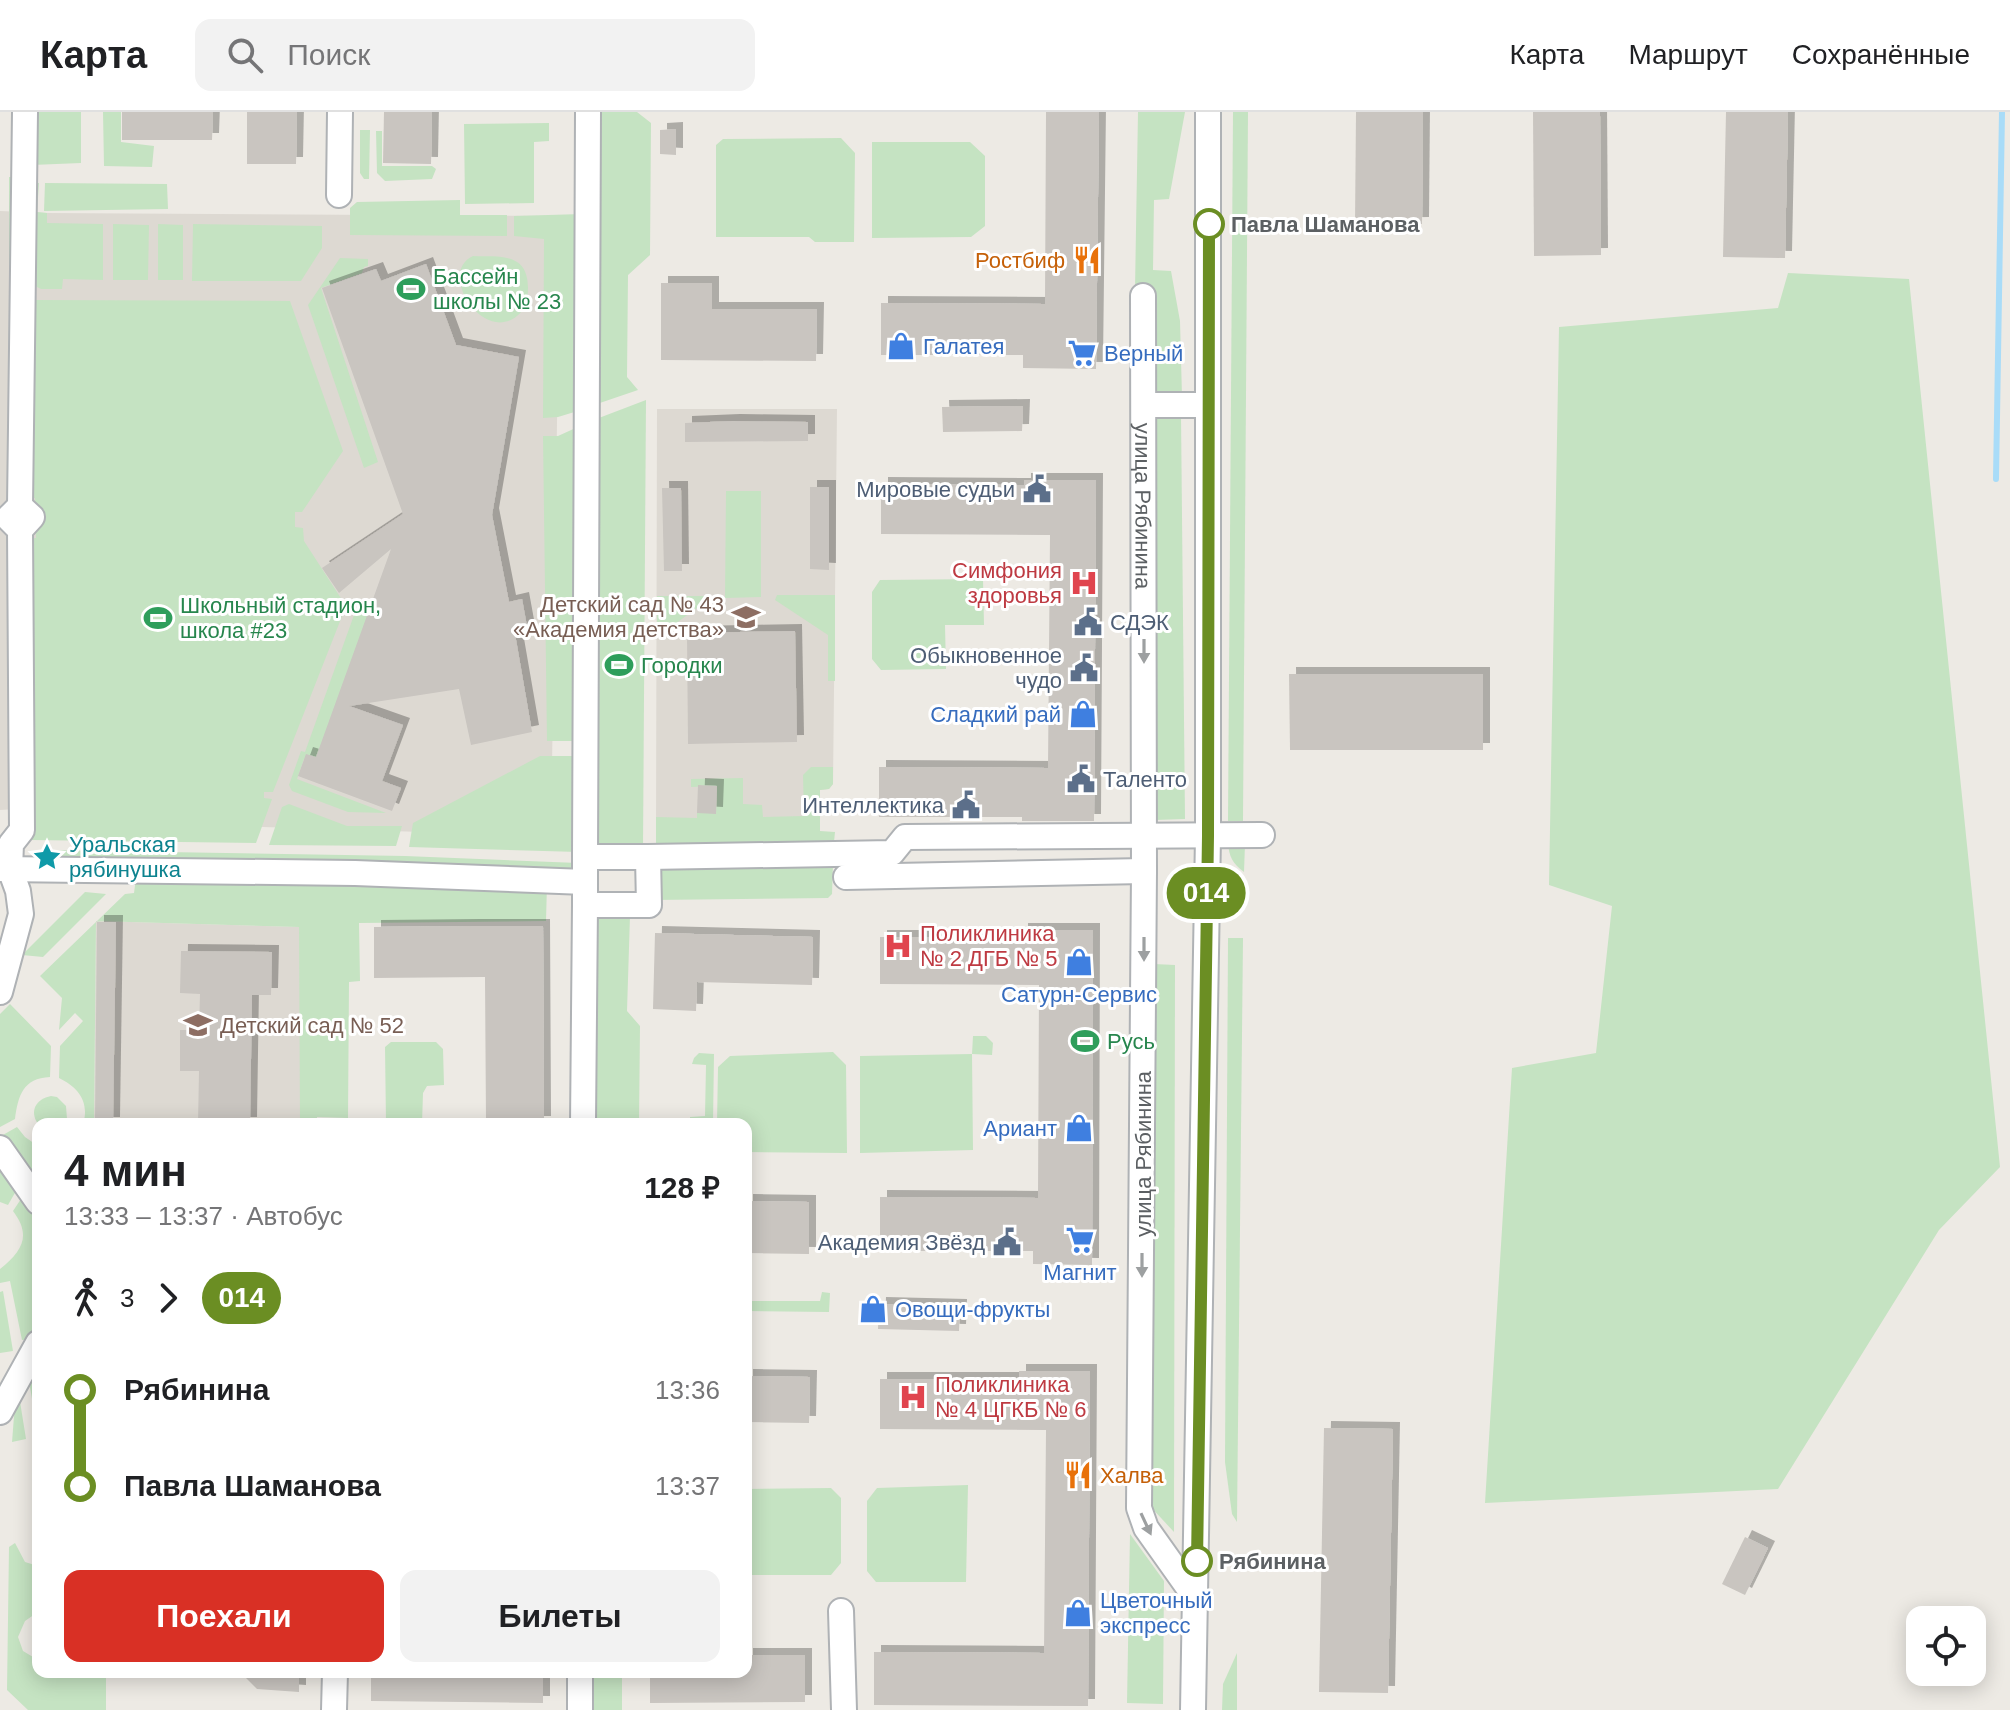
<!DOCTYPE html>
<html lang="ru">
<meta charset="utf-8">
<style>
body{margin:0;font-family:Arial,sans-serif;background:#f2f2f2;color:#202124;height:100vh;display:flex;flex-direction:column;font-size:30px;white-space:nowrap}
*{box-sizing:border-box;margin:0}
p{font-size:26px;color:#757577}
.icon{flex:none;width:44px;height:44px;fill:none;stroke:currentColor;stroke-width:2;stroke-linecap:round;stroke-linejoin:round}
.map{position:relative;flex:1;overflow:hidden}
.side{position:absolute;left:32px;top:1006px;width:720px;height:560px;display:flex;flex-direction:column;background:#fff;border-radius:16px;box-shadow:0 4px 20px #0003}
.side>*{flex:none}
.badge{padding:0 16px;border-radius:26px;font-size:28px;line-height:52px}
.controls{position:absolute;left:1906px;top:1494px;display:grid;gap:16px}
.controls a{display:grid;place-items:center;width:80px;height:80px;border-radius:16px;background:#fff;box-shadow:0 4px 20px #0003;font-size:40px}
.map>.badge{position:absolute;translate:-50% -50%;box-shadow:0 0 0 4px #fff}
.legs{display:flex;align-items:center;gap:12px;height:88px;padding:0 32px;font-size:26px}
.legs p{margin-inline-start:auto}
.headline{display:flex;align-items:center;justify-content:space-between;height:136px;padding:0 32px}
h1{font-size:44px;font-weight:600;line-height:60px}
.primary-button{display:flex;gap:16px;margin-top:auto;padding:16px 32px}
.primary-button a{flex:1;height:92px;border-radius:16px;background:#d93025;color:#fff;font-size:32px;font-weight:600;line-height:92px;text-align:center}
.primary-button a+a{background:#f2f2f2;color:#202124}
ul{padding:0 32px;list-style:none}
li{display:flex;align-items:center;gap:28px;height:96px;font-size:30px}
li i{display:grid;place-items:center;width:12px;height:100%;margin:0 10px;background:currentColor}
li i::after{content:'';width:20px;height:20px;margin:-10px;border:6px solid;border-radius:50%;background:#fff}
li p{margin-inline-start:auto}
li:first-child i{background:linear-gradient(#0000 50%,currentColor 0)}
li:last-child i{background:linear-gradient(currentColor 50%,#0000 0)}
header{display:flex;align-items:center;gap:48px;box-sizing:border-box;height:112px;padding:0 40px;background:#fff;border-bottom:2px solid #e0e0e0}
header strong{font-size:38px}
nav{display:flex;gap:44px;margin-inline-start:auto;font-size:28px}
.search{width:560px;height:72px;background:#f2f2f2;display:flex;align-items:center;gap:20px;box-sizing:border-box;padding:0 28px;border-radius:16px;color:#757577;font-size:30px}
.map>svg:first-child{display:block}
.education{fill:#ddd9d2}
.green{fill:#c5e3c2}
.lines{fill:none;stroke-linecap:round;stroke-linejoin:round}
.stream{stroke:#a9dcf8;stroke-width:6}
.building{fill:#c9c5c0;filter:url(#shadow)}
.minor-casing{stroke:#afb2b5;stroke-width:28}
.minor{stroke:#fff;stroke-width:24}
.oneway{fill:#9da0a1}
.line-1-casing{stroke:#fff;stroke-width:18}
.line-1{stroke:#6b8e23;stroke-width:12}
.stop-1-dot{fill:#fff;stroke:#6b8e23;stroke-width:4}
.labels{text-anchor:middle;stroke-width:6;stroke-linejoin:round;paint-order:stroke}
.stop-label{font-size:22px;font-weight:bold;fill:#5c6063;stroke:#fff;text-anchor:start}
.food-label{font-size:22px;fill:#c56008;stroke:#fff;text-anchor:end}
.leisure-label{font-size:22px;fill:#27864d;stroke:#fff;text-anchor:start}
.shop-label{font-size:22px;fill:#366cbe;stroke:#fff;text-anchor:start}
.service-label{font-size:22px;fill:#4e5e75;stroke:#fff;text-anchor:end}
.street-label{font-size:22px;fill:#5c6063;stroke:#fff}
.health-label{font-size:22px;fill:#be3a42;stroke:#fff;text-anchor:start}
.education-label{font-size:22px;fill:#785e54;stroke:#fff;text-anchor:end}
.culture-label{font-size:22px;fill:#0d838f;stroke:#fff;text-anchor:start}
</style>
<header>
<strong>Карта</strong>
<div class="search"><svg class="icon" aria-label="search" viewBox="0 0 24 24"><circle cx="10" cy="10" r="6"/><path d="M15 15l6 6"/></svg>Поиск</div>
<nav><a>Карта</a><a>Маршрут</a><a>Сохранённые</a></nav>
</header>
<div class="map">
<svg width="2010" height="1598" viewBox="0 0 2010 1598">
<defs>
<filter id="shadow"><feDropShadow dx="7" dy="-7" stdDeviation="0" flood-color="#0004"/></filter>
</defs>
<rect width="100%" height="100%" fill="#edeae4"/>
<g class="education">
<polygon points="0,99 47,101 560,104 551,724 263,715 33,696 0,698"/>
<polygon points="657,297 837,297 833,672 829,677 820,678 820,720 656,722"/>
<polygon points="96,809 300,815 300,1012 94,1012"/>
</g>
<g class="green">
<polygon points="32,0 81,0 81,51 32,53"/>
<polygon points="103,0 121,0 121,30 154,34 152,55 104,54"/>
<polygon points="592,0 637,0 651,11 650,143 628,163 627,265 638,278 591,294"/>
<polygon points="1138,0 1185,0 1169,87 1154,88 1153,158 1171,159 1180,209 1182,285 1155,284 1154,176 1135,177"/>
<polygon points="1233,0 1248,0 1243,709 1228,709"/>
<polygon points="549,11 549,29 534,30 534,91 465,92 464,12"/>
<polygon points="360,18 370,18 369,67 364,67 360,61"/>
<polygon points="376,19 382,19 382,54 432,54 436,57 432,67 385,69 377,61"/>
<polygon points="841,26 855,41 854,130 815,130 809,125 716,125 716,33 723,27"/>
<polygon points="872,30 970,30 985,44 985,114 971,125 872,126"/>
<polygon points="9,65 19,65 19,178 9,176"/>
<polygon points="33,71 39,71 37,100 47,101 47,111 103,112 103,168 63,167 62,177 41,177 29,171"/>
<polygon points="45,71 167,72 168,97 44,99"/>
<polygon points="460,88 460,103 507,103 507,124 350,123 350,96 357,90"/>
<polygon points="582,102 581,298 558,305 543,306 544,127 514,124 514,104"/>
<polygon points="113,112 149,113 148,168 113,168"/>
<polygon points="158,112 183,113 183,168 158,168"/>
<polygon points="193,112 322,114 322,136 301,169 192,169"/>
<path d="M473,144C500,145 528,140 528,176C528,187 526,197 517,204C482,232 437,160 473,144Z"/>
<polygon points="340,146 368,147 368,154 364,155 362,161 321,176 378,350 364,356 308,193"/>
<polygon points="1788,161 1909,167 2000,1055 1939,1118 1778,1377 1485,1391 1512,956 1596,941 1612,794 1549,773 1559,215 1778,196"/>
<polygon points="31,188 290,189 343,339 302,400 295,400 295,415 303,416 304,429 346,494 273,680 264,680 264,686 272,687 256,731 31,728 28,726 28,685 34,681 30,675 28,427 36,426 35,386 28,386 28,206 36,206 36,194 31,194"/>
<polygon points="646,288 643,737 591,739 591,309"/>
<polygon points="1154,302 1181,302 1185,707 1155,708"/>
<polygon points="580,314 579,629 547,629 543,324 558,324"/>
<polygon points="726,379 761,379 761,485 725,486"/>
<polygon points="983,467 984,513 945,513 946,557 881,558 872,547 872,480 880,468"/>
<polygon points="777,483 835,483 835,569 828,569 828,523 775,488"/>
<polygon points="657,484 707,484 708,488 657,525"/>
<polygon points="359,489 373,494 317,649 304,647 297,667 386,701 348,700 292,679 289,673 301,639 305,640"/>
<polygon points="540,644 578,644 579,740 409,735 413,711"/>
<polygon points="811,655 833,655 833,672 829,677 820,678 820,719 835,720 834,730 656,737 656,705 697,706 697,701 716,701 717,674 691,675 691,667 743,666 743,692 762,693 763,705 804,704 803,663"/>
<polygon points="289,692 347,714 402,714 396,734 269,733 282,695"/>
<path d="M1228,731L1245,732L1244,760C1233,752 1229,745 1228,731Z"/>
<polygon points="43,738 405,744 578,751 578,764 42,751"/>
<polygon points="654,752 833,752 832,782 828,786 653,788"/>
<path d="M136,766L547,772L546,809L359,811L360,869L349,870L348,1006L317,1005V1012H300L299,815L96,809L94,1012H83C90,990 78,975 59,966L60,934L83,909L75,901L59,918L62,886L40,864L125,782L134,781Z"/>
<polygon points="85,780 106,782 43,845 22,843"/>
<polygon points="590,804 630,804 627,899 640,914 639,1012 588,1012"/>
<polygon points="1228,826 1243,826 1237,1410 1232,1402 1225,1350"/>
<polygon points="1154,852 1175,853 1174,1420 1149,1393"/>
<path d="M10,892L51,934L50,965C23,966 18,984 15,1007L0,1015V902Z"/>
<polygon points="973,924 986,924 993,931 992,943 972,942 973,1038 860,1041 860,944 972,942"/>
<polygon points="391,930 436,930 443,937 444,973 427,974 423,981 422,1012 386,1011 385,935"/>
<polygon points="833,940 846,953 847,1041 746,1040 746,1012 717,1012 718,955 730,944"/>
<polygon points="699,941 714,942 713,1012 690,1010 690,1005 705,1004 706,953 692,952 694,946"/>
<path d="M51,984L57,985L66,994L67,1007L63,1012H38C29,999 36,987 51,984Z"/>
<polygon points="17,1015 25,1025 38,1034 38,1080 8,1039 1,1024"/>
<polygon points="0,1046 20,1072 8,1093 0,1090"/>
<path d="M25,1081L38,1101V1220L35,1227L22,1228L10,1169L0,1171V1157C22,1139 32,1124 13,1099Z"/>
<polygon points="3,1179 13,1239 0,1241 0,1180"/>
<polygon points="822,1180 830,1181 829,1200 746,1199 746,1189 820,1189"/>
<polygon points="38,1248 38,1321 27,1258"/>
<polygon points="18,1277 26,1327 12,1330 16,1279"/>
<polygon points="968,1373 966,1470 876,1470 867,1459 867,1389 877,1376"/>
<polygon points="831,1376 841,1386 841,1451 831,1463 746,1463 746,1377"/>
<polygon points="1130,1422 1164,1469 1163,1592 1127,1591"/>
<polygon points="15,1431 25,1450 38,1454 38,1500 25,1509 18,1525 23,1539 38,1548 38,1560 106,1560 106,1598 28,1598 7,1578 9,1435"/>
<polygon points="1237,1541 1237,1598 1222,1598 1223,1572"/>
<polygon points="586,1560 622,1560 622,1598 585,1598"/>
</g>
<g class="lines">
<polyline class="stream" points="1996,367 2002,0"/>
</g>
<g class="building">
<polygon points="122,0 213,0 212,28 122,28"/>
<polygon points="247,0 297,0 296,52 247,52"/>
<polygon points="384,0 432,0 431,52 383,51"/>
<polygon points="1046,0 1099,0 1096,257 1023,256 1023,243 881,243 881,191 1045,192"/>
<polygon points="1356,0 1423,0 1422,112 1355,113"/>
<polygon points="1533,0 1600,0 1601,143 1534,144"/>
<polygon points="1726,0 1788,0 1785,146 1723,145"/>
<polygon points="676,17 676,43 660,42 660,18"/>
<polygon points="426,152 456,233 519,245 492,403 509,490 522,487 528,520 515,522 532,620 471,633 459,577 349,594 403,613 382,669 401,676 392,699 298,664 306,642 316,645 391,437 339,481 322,456 403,402 322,176 376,157 381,169"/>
<polygon points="661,171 712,171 712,197 817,197 816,249 661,248"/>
<polygon points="1023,294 1022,319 943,320 942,295"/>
<polygon points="733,309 808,310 808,329 685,330 685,311"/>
<polygon points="1024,368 1096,368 1094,709 1022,709 1022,705 879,705 879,655 1048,656 1050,423 881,422 881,372 1024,373"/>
<polygon points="810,375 829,375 829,458 810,457"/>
<polygon points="662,376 681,376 682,459 664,459"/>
<polygon points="795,519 797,630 688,632 687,521"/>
<polygon points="1289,562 1483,562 1483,638 1290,638"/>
<polygon points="698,673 717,674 716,702 697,701"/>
<polygon points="97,810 116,810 113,1012 95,1012"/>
<polygon points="472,814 543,814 544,1011 486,1011 485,865 374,866 374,815"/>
<polygon points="1021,818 1093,818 1092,1153 1033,1152 1033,1139 880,1139 880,1085 1038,1086 1039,873 880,872 880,825 1021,825"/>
<polygon points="655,821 813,825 812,873 697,870 696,899 653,897"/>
<polygon points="181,839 272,840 271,883 252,883 250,1012 198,1012 199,959 180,959 180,918 199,918 200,882 180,881"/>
<polygon points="746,1089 809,1090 809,1142 746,1141"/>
<polygon points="879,1192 960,1194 959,1219 878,1217"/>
<polygon points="1019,1259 1090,1259 1088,1594 874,1593 874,1540 1044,1541 1046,1318 880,1317 880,1267 1019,1267"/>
<polygon points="746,1264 810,1265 809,1311 746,1310"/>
<polygon points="1324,1316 1393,1317 1388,1581 1319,1580"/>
<polygon points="1745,1425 1768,1436 1745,1483 1722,1472"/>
<polygon points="746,1543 805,1543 805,1590 650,1591 650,1560 746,1560"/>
<polygon points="240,1560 299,1560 299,1580 257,1577"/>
<polygon points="371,1560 543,1560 543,1591 371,1589"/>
</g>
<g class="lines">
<defs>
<g id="minor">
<polyline points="339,83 340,0"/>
<path id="s1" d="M1143,184L1144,759L1139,1396L1146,1416L1195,1485"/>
<polyline points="1145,293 1208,293"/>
<polyline points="20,394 25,0"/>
<polyline points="585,745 588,0"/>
<polygon points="585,745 648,745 649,793 585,793"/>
<polyline points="648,745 892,741 905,725 1262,723"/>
<polyline points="0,757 355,761 585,770"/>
<polyline points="846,765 1144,759"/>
<polyline points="0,880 21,802 18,779 10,757 11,732 22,718 20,418 32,405 20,394 8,406 20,418"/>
<polyline points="583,1012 585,793"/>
<polyline points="0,1036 38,1090"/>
<polyline points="0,1300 38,1231"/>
<polyline points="841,1499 844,1598"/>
<polyline points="580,1560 580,1598"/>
<polyline points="334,1598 335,1560"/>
<polyline points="1193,1598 1208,724 1208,0"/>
</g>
</defs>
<use href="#minor" class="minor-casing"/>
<use href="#minor" class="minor"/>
</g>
<defs><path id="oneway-solid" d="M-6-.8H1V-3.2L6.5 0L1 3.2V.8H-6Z" transform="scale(2)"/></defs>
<g class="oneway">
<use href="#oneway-solid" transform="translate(1144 539) rotate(90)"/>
<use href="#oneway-solid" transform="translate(1144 837) rotate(90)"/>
<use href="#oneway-solid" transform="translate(1142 1153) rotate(90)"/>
<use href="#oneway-solid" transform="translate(1146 1412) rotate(65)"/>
</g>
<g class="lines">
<defs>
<polyline id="line-1" points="1197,1449 1208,724 1209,112"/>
</defs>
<use href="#line-1" class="line-1-casing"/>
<use href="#line-1" class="line-1"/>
</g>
<defs>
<symbol id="restaurant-bare" viewBox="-9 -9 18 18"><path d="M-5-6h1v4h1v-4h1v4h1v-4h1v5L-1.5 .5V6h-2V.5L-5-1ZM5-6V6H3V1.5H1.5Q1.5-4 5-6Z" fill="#e8710a" stroke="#fff" stroke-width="2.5" paint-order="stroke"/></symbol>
<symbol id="stadium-bare" viewBox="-9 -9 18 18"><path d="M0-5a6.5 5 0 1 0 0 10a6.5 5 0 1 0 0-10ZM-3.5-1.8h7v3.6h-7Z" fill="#2e9e5b" stroke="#fff" stroke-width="2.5" paint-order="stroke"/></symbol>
<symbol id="shop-bare" viewBox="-9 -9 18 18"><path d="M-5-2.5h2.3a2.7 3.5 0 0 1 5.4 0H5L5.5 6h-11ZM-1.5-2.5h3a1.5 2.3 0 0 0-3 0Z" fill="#3f7fe0" stroke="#fff" stroke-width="2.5" paint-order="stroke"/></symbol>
<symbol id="supermarket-bare" viewBox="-9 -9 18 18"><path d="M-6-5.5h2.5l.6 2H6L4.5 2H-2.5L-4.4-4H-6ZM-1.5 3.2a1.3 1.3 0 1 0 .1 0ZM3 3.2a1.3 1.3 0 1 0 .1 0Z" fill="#3f7fe0" stroke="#fff" stroke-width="2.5" paint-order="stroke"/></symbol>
<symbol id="civic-bare" viewBox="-9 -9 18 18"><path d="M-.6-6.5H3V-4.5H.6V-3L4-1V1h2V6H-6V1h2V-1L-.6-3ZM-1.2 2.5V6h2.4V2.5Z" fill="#5c6f8a" stroke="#fff" stroke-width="2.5" paint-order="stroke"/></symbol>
<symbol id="hospital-bare" viewBox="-9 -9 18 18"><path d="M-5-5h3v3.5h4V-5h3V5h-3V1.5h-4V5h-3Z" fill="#e0444e" stroke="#fff" stroke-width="2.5" paint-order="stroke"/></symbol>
<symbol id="school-bare" viewBox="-9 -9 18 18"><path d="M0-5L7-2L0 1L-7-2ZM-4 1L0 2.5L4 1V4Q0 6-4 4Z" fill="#8d6e63" stroke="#fff" stroke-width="2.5" paint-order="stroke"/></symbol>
<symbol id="sight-bare" viewBox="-9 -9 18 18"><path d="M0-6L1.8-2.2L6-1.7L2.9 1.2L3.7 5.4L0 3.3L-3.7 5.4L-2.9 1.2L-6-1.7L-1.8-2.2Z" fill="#0f9aa8" stroke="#fff" stroke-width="2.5" paint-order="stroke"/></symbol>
</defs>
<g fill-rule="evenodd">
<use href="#restaurant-bare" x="1067" y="128" width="40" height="40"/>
<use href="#stadium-bare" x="391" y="157" width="40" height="40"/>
<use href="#shop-bare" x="881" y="214" width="40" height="40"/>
<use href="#supermarket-bare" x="1062" y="221" width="40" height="40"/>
<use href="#civic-bare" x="1017" y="357" width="40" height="40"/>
<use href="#hospital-bare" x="1064" y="451" width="40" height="40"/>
<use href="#school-bare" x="726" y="485" width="40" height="40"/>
<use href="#stadium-bare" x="138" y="486" width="40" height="40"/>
<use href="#civic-bare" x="1068" y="490" width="40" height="40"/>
<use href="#stadium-bare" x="599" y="533" width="40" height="40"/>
<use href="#civic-bare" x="1064" y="536" width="40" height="40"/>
<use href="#shop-bare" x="1063" y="582" width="40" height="40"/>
<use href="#civic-bare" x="1061" y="647" width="40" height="40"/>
<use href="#civic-bare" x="946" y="673" width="40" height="40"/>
<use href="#sight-bare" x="27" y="725" width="40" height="40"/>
<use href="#hospital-bare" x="878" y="814" width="40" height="40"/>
<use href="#shop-bare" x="1059" y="830" width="40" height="40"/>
<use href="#school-bare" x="178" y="893" width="40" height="40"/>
<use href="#stadium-bare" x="1065" y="909" width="40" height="40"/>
<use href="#shop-bare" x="1059" y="996" width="40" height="40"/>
<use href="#supermarket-bare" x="1060" y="1108" width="40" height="40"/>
<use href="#civic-bare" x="987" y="1110" width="40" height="40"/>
<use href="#shop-bare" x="853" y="1177" width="40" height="40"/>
<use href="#hospital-bare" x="893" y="1265" width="40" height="40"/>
<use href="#restaurant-bare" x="1058" y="1343" width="40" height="40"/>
<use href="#shop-bare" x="1058" y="1481" width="40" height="40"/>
</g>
<g class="stop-1-dot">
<circle cx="1209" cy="112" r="14"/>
<circle cx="1197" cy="1449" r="14"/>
</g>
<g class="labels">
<g class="stop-label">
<text x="1231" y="120">Павла Шаманова</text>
<text x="1219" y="1457">Рябинина</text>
</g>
<g class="food-label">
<text x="1065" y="156">Ростбиф</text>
<text x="1100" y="1371" text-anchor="start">Халва</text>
</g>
<g class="leisure-label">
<text x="433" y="172">Бассейн<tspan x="433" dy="25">школы № 23</tspan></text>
<text x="180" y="501">Школьный стадион,<tspan x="180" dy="25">школа #23</tspan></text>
<text x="641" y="561">Городки</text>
<text x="1107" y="937">Русь</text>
</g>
<g class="shop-label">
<text x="923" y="242">Галатея</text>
<text x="1104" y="249">Верный</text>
<text x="1061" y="610" text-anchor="end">Сладкий рай</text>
<text x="1079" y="890" text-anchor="middle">Сатурн-Сервис</text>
<text x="1057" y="1024" text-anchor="end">Ариант</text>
<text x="1080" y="1168" text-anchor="middle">Магнит</text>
<text x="895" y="1205">Овощи-фрукты</text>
<text x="1100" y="1496">Цветочный<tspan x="1100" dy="25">экспресс</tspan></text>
</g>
<g class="service-label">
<text x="1015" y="385">Мировые судьи</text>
<text x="1110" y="518" text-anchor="start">СДЭК</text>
<text x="1062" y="551">Обыкновенное<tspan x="1062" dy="25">чудо</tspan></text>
<text x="1103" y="675" text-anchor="start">Таленто</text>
<text x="944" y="701">Интеллектика</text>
<text x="985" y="1138">Академия Звёзд</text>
</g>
<g class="street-label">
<text dy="8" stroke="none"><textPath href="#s1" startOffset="210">улица Рябинина</textPath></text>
<text transform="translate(1143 1042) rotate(-90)" y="8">улица Рябинина</text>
</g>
<g class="health-label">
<text x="1062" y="466" text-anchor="end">Симфония<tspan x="1062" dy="25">здоровья</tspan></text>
<text x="920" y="829">Поликлиника<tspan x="920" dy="25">№ 2 ДГБ № 5</tspan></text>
<text x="935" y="1280">Поликлиника<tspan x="935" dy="25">№ 4 ЦГКБ № 6</tspan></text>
</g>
<g class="education-label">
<text x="724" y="500">Детский сад № 43<tspan x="724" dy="25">«Академия детства»</tspan></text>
<text x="220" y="921" text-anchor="start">Детский сад № 52</text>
</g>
<g class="culture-label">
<text x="69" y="740">Уральская<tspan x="69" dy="25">рябинушка</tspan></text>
</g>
</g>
</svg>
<div class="controls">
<a><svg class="icon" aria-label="locate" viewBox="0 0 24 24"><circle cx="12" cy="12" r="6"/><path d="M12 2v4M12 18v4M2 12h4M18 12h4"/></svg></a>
</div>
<b class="badge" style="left:1206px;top:781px;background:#6b8e23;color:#fff">014</b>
<section class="side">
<div class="headline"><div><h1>4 мин</h1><p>13:33 – 13:37 · Автобус</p></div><b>128 ₽</b></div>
<div class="legs"><svg class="icon" aria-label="walk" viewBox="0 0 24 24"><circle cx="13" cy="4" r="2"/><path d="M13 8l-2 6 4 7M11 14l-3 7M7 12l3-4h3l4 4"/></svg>3<svg class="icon" aria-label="forward" viewBox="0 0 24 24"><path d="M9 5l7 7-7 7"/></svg><b class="badge" style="background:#6b8e23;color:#fff">014</b></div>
<ul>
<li><i style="color:#6b8e23"></i><b>Рябинина</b><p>13:36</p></li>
<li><i style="color:#6b8e23"></i><b>Павла Шаманова</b><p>13:37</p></li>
</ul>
<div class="primary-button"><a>Поехали</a><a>Билеты</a></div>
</section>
</div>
